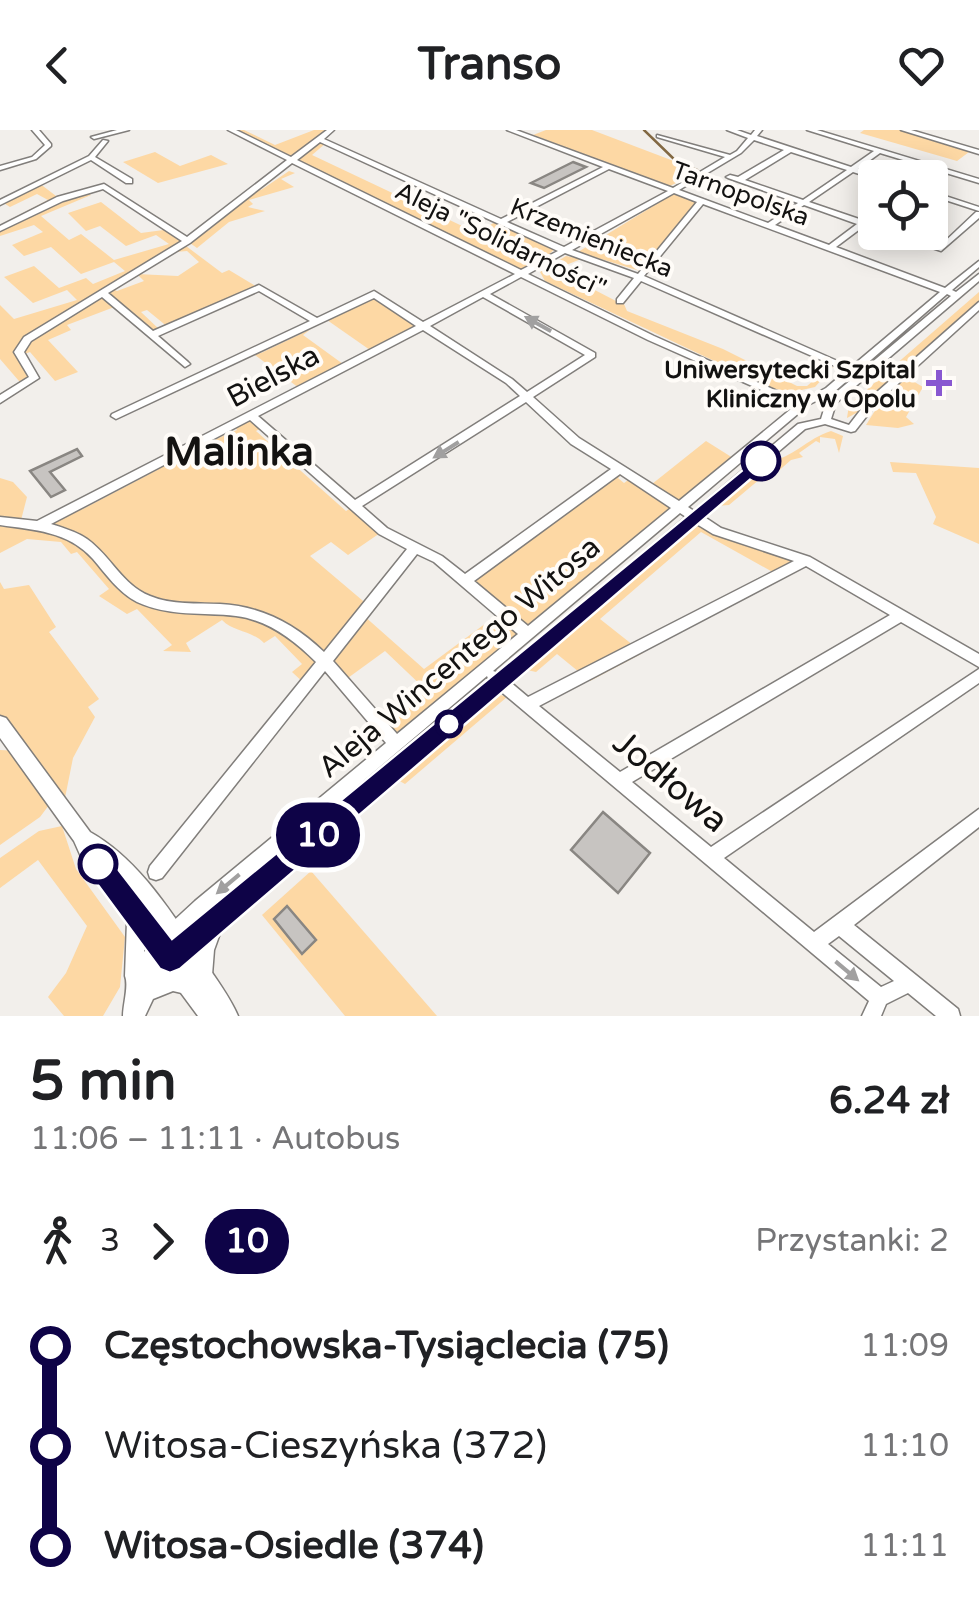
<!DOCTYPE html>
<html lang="pl">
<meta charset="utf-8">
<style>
body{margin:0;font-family:"Varela Round",sans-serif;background:#f2f2f2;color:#202124;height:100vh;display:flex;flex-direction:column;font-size:38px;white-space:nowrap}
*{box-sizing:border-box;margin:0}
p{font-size:32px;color:#757577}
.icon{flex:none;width:55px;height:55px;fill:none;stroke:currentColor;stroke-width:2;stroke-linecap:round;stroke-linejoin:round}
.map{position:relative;height:886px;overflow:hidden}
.side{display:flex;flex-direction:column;background:#fff;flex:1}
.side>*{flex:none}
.badge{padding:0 20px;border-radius:32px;font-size:35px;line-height:65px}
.buttons{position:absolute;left:858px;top:30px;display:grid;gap:20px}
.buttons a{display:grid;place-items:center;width:90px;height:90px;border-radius:10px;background:#fff;box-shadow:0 5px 25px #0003;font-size:50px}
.map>.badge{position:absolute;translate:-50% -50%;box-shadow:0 0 0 5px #fff}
.legs{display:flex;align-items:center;gap:15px;height:110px;padding:0 30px;font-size:32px}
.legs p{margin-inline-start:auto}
.headline{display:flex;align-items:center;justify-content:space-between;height:170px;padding:0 30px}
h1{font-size:55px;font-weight:800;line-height:75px}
ul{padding:0 30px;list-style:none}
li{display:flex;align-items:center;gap:35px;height:100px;font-size:38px}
li i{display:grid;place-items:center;width:15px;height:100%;margin:0 12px;background:currentColor}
li i::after{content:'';width:25px;height:25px;margin:-12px;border:8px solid;border-radius:50%;background:#fff}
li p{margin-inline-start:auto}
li:first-child i{background:linear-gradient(#0000 50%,currentColor 0)}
li:last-child i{background:linear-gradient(currentColor 50%,#0000 0)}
header{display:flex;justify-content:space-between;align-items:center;height:130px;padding:0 30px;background:#fff;font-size:45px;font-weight:800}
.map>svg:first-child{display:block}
.green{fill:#fdd8a4}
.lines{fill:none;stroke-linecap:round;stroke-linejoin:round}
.stream{stroke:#826842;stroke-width:2.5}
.building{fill:#c7c4c1;stroke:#898682;stroke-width:2.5}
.minor-casing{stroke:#817e7b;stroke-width:3}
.major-casing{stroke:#817e7b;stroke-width:3}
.minor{fill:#fff;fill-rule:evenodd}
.major{fill:#fff;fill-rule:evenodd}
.oneway{fill:#a1a0a0}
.line-1{fill:#0e0347;stroke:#fff;stroke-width:2.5}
.poi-dot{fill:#8958d1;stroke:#fffcf8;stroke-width:4}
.stop-1-dot{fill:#fff;stroke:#0e0347;stroke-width:5}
.labels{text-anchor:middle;stroke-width:8;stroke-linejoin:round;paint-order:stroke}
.far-street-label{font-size:25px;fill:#131211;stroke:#fffcf8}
.far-poi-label{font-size:25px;font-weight:bold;fill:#131211;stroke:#fffcf8;text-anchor:end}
.street-label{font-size:30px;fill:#131211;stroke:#fffcf8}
.near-street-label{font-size:35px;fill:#131211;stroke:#fffcf8}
.district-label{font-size:40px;font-weight:bold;fill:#131211;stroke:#fffcf8}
</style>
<header><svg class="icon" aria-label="back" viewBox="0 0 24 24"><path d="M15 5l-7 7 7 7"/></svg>Transo<svg class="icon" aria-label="heart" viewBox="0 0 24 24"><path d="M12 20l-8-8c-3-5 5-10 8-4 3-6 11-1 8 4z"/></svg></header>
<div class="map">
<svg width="979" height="886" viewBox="0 0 979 886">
<rect width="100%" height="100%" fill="#f2efeb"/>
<g class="green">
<polygon points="231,0 244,0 275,15 314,0 331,0 319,9 326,13 312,25 477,103 495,92 556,118 526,145"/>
<polygon points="546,0 592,0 700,41 670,56 533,5"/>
<polygon points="864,0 904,0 979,24 969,22 957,31 860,3"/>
<polygon points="155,22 180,36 211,25 228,34 158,53 123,32"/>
<polygon points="289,41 295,43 281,49 294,57 249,70 253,74 248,77 265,81 229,92 197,118 187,111 111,158 117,161 144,151 137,144 178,146 199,132 187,121 175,122 186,116 222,143 229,140 259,158 169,198 147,180 141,182 161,201 152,205 117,176 67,195 71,200 48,210 78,242 55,251 30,222 22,225 34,242 25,258 0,229 0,175 14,189 77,170 67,160 33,173 4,147 34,136 59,158 86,148 93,154 125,141 114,132 81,144 51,117 24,126 12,115 43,102 34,95 0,106 0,95 48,70 37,64 10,77 2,72 39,53 60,69 85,61 91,65 41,86 69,110 81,104 114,130 169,114 156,105 126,116 100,96 86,101 68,83 101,72 141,103 171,99 187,111 202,100 208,101 255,59 261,60"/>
<polygon points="673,64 697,72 640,141 578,122"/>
<polygon points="566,126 581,129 561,137 562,143 616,171 624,173 630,167 624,174 627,181 723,219 797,256 807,256 827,239 821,236 825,233 833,237 815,257 784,264 545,151 540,142"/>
<polygon points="979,162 979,171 860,281 847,288 849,275"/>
<polygon points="375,167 422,197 370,220 327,190"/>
<polygon points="311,199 303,205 343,234 299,258 251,222 261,223"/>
<polygon points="906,247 923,257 906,287 914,294 898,298 866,295 881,271"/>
<path d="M251,286L263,297L256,301L346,381L354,376L383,401L348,425L331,412L310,426L369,476L363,485L424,539L501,482L465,451L618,340L624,343L618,348L624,353L631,348L647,358L706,311L733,328L684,370H675L681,379L397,614L382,598L427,561L385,521L341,553L323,534L306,555L292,542L302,534L275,506L264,513C251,500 233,502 222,490L186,513L191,522L163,521L172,515L137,479L127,484L99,466L109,459L77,422L71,424L61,412L27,409L0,423V348L13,352L27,367L20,394L40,395L76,376L81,380L159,339L156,335L237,300L234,295Z"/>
<path d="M831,301L843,306L839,323L835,309L820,307V313L816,311L799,323L803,327L791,330L767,351L760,349L729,375L716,376L770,331C791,329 808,308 831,301Z"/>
<polygon points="890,332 979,338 979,414 933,394 936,387 916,343 893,342"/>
<polygon points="694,387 717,401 806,430 778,445 701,402 600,489 643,523 590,551 557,524 536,542 527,540 549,518 544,514"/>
<polygon points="0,452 4,459 29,455 56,497 49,502 99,569 88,577 95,587 73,628 63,678 49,675 40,687 0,715 0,620 19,621 0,594"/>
<polygon points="494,563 507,567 405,654 396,649"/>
<polygon points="62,696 76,739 125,807 120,857 103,886 64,886 48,867 66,843 87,796 38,730 0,758 0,728 39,701"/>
<polygon points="311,741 437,886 345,886 262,785"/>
</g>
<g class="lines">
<polyline class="stream" points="644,0 677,32 697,40"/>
</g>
<g class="building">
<polygon points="573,32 586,37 544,58 531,53"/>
<polygon points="77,319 82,326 50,342 65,360 51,367 30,341"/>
<polygon points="603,682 650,723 618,763 571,720"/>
<polygon points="287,776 316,810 302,824 274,789"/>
</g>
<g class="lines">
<defs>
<g id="minor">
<polygon points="32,0 39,0 51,14 51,16 36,29 0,40 0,36 32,27 45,15"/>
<polygon points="117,0 129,0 94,9 91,7"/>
<path d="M228,0H236L291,27L327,0H334L324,9L501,89L603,37L507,0H516L673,58L725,27L657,7V5L730,25L737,21L748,8L727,0H737L751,5L755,0H762L757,6L851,37L874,21L807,0H817L979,49V53L880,23L858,39L883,48L875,49L853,42L809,72L862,90L875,82V88L869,92L875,94V99L864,96L836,117L945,158L979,131V137L952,160L956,162L979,144V151L836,273L831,289L849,295L869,269L979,172V180L877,273L855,301L851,302L825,294L805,299L703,386L721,398L810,427L979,524V537L901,492L632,652L711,717L979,539V553L724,728L814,802L979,679V697L854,795L958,879L960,886H936L908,863L886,874L881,886H862L869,871L499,560L223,795L214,820L212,845L209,851L203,854L197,851L194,845L198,816L171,844L192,849L195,855L192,861L186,864L173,861L153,869L145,886H123C123,874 129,856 125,846L127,791L130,785L136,782L142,785L145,791L144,822L157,806L195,771L386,613L325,541L162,748L156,750L150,748L148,742L150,736L316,532C294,510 268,490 236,486C203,482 169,487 137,472C118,462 106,444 93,429C68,401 34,400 0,395V387L37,391L416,196L374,168L116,289L111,286L112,284L310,191L259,161L158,206L188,232L190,234L185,237L102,167L31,211L24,222L39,248L0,273V265L29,247L14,222L24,207L182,111L103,59L63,71L0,101V96L57,67L104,54L187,107L287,30ZM754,10L784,20L738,47L730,45L726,47L728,48L798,73L768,93L679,60L741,23ZM320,12L558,121L521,140L297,30ZM791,22L847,40L803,70L745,50ZM292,33L515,144L423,192L374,161L317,188L259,155L153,201L108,163L190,113ZM609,39L668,61L564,117L507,92ZM674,63L697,72L638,144L572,120ZM703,74L940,162L851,237L644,146ZM804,75L857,94L829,115L775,95ZM565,123L634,148L617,169V173H623L641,151L846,241L826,258L806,269L805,271L810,274L834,262L947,164L951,166L827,270L821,289L798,294L694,381L688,377L799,283V279H791L679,371L579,308L533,267L595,227V223L490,164L521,147L648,210L795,275H803L804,273L654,206L528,144ZM483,167L585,225L527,262L512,249L430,196ZM423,200L506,253L520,266L355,370L258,286ZM526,272L571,314L611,339L465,444L442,426L387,398L362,376ZM250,290L379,404L407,419L324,522C295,494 261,476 220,474C197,473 172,475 150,466C122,455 111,426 87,409C77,402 64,398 51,394ZM620,344L671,378L528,496L474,451ZM680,383L686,387L499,543L493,541ZM695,393L713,404L794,431L528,567L509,551ZM417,424L434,432L518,504L397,604L333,531ZM806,436L890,485L620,642L539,576ZM487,546L489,551L180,808L207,783ZM839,806L894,851L881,857L828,814Z"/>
<polygon points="901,0 911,0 979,20 979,24"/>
<polygon points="103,10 108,11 95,27 132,49 132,53 126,53 91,30 0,75 0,70 89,26"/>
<polygon points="930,61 979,77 979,81 930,65"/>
<polygon points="976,82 979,82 979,88 941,121 886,102 899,102 940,116"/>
</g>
<path id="major" d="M0,586L6,588L90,702C140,730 173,785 205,832C216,849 230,867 238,886H198L82,729L74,711L0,608Z"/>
</defs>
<use href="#minor" class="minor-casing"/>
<use href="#major" class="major-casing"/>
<use href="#minor" class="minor"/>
<use href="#major" class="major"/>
</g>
<defs><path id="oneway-solid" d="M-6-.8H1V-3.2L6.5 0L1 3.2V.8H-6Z" transform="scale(2.5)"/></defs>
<g class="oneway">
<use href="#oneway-solid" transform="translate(538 194) rotate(-151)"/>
<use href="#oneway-solid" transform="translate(446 320) rotate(148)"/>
<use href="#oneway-solid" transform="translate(228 754) rotate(140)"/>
<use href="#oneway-solid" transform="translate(847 841) rotate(40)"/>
</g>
<polygon class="line-1" points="761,325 769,331 767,335 180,839 170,843 160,839 89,743 85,734 89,725 98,721 107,725 172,809"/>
<path class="poi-dot" d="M934 238h10v10h10v10h-10v10h-10v-10h-10v-10h10z"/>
<g class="stop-1-dot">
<circle cx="761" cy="331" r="18"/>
<circle cx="449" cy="594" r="12"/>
<circle cx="98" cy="734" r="18"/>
</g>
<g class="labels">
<g class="far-street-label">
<text transform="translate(741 63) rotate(20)" y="9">Tarnopolska</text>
<text transform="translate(592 107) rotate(22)" y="9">Krzemieniecka</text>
<text transform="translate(501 109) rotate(26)" y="9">Aleja "Solidarności"</text>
</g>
<g class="far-poi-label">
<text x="916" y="248">Uniwersytecki Szpital<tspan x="916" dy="29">Kliniczny w Opolu</tspan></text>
</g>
<g class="street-label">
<text transform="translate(273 246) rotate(-28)" y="10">Bielska</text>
<text transform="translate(459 527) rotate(-40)" y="10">Aleja Wincentego Witosa</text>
</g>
<g class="near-street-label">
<text transform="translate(671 651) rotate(40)" y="12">Jodłowa</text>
</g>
<g class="district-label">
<text x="239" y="335">Malinka</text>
</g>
</g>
</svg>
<div class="buttons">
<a><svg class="icon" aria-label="locate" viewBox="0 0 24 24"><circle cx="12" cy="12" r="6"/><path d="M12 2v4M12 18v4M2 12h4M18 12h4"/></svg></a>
</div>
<b class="badge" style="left:318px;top:705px;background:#0e0347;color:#fff">10</b>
</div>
<section class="side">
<div class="headline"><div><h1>5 min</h1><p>11:06 – 11:11 · Autobus</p></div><b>6.24 zł</b></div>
<div class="legs"><svg class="icon" aria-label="walk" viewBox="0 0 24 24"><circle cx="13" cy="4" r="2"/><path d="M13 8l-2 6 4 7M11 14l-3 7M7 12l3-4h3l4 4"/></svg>3<svg class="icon" aria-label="forward" viewBox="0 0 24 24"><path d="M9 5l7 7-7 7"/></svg><b class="badge" style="background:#0e0347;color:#fff">10</b><p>Przystanki: 2</p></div>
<ul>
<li><i style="color:#0e0347"></i><b>Częstochowska-Tysiąclecia (75)</b><p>11:09</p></li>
<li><i style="color:#0e0347"></i><span>Witosa-Cieszyńska (372)</span><p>11:10</p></li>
<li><i style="color:#0e0347"></i><b>Witosa-Osiedle (374)</b><p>11:11</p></li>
</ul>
</section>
